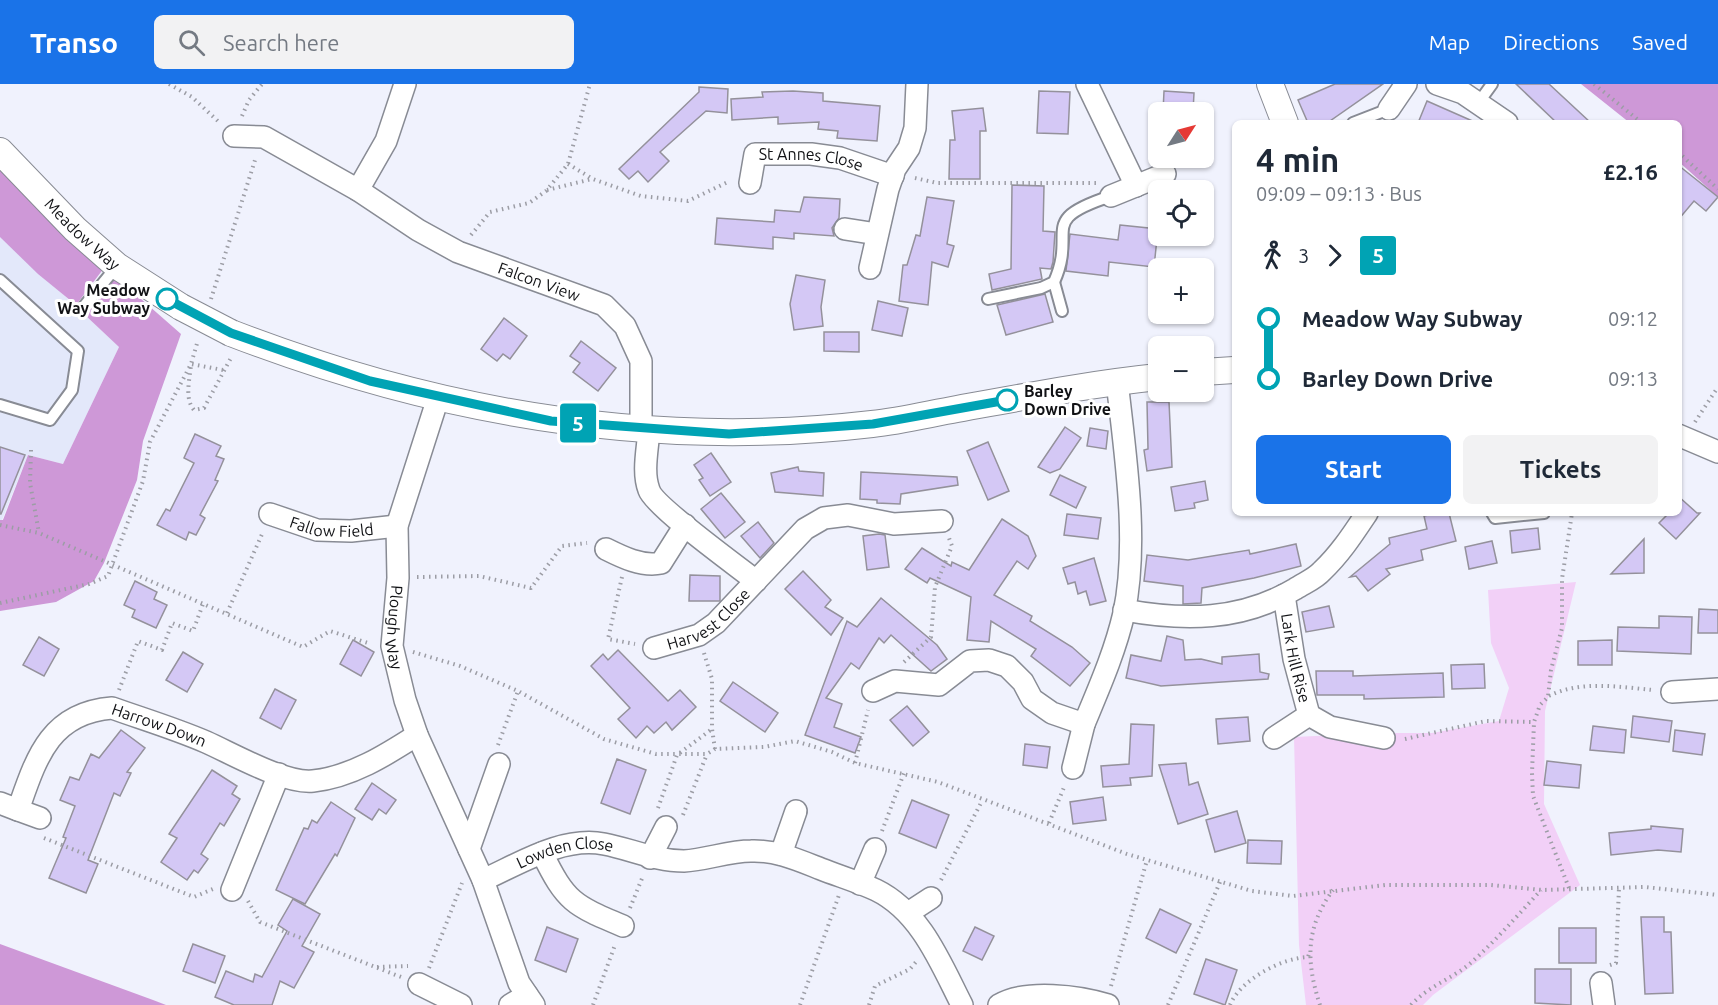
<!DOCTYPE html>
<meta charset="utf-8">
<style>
body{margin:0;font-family:Ubuntu,sans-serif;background:#f2f2f3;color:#1f2937;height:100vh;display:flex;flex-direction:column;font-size:22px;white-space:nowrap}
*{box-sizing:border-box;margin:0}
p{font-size:20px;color:#747a83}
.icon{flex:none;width:33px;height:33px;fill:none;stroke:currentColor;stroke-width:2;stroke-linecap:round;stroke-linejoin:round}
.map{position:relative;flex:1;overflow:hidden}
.details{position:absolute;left:1232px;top:36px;width:450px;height:396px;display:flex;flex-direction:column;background:#fff;border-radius:9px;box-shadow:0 2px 4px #0004}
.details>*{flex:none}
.badge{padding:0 12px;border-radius:4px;font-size:21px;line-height:39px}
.needle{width:39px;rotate:54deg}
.fabs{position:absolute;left:1148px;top:18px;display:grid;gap:12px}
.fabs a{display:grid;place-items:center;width:66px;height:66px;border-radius:9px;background:#fff;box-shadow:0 2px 4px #0004;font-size:30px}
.map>.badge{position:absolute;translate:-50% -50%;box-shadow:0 0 0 3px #fff}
.legs{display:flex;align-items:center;gap:9px;height:66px;padding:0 24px;font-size:20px}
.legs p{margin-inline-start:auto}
.summary{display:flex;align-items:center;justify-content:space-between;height:102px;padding:0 24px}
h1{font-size:33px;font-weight:600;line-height:45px}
.primary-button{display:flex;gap:12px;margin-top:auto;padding:12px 24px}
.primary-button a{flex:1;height:69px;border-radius:9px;background:#1a73e8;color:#fff;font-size:24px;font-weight:600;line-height:69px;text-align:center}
.primary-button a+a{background:#f2f2f3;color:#1f2937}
ul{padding:0 24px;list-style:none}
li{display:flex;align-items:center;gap:21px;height:60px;font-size:22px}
li i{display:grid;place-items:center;width:9px;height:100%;margin:0 8px;background:currentColor}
li i::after{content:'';width:15px;height:15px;margin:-8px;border:4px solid;border-radius:50%;background:#fff}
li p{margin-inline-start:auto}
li:first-child i{background:linear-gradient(#0000 50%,currentColor 0)}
li:last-child i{background:linear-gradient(currentColor 50%,#0000 0)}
header{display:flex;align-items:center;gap:36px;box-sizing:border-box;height:84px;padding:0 30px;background:#1a73e8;color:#fff}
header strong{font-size:28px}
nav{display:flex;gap:33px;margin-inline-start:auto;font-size:21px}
.search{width:420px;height:54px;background:#f2f2f3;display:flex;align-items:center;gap:15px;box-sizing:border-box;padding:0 21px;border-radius:9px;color:#747a83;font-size:22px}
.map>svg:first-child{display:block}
.built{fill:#e3e8fa}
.green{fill:#f2d0f7}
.forest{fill:#ce98d7}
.building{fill:#d4c8f5;stroke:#94919b;stroke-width:1.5}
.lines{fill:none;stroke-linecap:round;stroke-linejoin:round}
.service-casing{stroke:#888b94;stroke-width:14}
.minor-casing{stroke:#888b94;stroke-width:24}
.tertiary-casing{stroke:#888b94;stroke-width:28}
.path{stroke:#9c9da5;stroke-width:4;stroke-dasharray:1.5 4.5;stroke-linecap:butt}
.service{stroke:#fff;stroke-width:10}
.minor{stroke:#fff;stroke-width:21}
.tertiary{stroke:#fff;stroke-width:26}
.tertiary-bridge-casing{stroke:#888b94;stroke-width:28;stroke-linecap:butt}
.tertiary-bridge{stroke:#fff;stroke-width:26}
.line-1-casing{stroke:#fff;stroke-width:14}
.line-1{stroke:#00a3b4;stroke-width:9}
.stop-1-dot{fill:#fff;stroke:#00a3b4;stroke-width:3}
.labels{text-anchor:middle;stroke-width:6;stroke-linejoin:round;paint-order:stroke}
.street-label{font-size:16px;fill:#111215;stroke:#fff}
.stop-label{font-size:16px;font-weight:bold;fill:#111215;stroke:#fff;text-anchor:end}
</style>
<header>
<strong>Transo</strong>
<div class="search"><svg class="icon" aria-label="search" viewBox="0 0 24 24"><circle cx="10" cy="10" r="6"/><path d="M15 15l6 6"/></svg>Search here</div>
<nav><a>Map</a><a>Directions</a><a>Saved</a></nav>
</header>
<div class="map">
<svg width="1718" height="921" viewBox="0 0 1718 921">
<rect width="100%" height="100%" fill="#f0f2fd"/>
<polygon class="built" points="0,151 119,263 63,380 28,371 2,436 0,436"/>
<polygon class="green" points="1576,498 1545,627 1544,720 1580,801 1433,911 1423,921 1306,921 1299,861 1294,653 1381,649 1432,649 1499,637 1509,604 1491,559 1488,506"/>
<g class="forest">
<polygon points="1581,0 1718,0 1718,113 1679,78 1678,39 1630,39"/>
<polygon points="0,75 104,184 76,221 38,190 0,153"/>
<polygon points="116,193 181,250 143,357 137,396 104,479 94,497 56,518 0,527 0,436 3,436 28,371 63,380 119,263 85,231"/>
<polygon points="0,860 153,916 166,921 0,921"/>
</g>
<g class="building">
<polygon points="1335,0 1383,0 1327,39 1308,39 1298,16"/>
<polygon points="1516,0 1549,0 1591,39 1557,39"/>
<polygon points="699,3 728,5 727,29 706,27 660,68 669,77 648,98 638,87 629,95 619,85 699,8"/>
<polygon points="793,7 823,9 823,17 880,22 877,57 837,54 838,47 818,45 819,38 778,40 778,33 732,36 731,15 763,13 762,8"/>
<polygon points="1039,7 1070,8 1068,50 1037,49"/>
<polygon points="1164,7 1194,9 1193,28 1163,28"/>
<polygon points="1427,17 1477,39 1418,39"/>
<polygon points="983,24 986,47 980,47 980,95 949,95 950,56 955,56 952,27"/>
<polygon points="1678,81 1718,113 1706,127 1694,117 1678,136"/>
<polygon points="1012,101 1044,102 1043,147 1055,148 1053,178 1051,185 1040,184 1042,195 992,206 989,190 1011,185"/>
<polygon points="804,113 840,115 839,134 832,144 834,152 794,149 794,155 773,153 773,165 715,160 717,134 774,138 775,126 800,128"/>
<polygon points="927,113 954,117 947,160 954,162 948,183 932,178 928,221 899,217 903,181 907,181 916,151 920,152"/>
<polygon points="1120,141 1158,145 1154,183 1109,178 1108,192 1066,187 1070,150 1118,156"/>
<polygon points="796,191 825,196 821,223 823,242 794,246 790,220"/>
<polygon points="1045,210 1053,238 1006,251 997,221"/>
<polygon points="878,217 908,224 902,252 872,246"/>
<polygon points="504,234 527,252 510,275 503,270 497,277 481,265"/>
<polygon points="824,248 859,248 859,268 824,267"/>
<polygon points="581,257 616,284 598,307 573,288 580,279 570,272"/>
<polygon points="1147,318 1169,318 1172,383 1147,387 1144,366 1148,365"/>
<polygon points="1065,343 1081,354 1060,385 1050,389 1038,383"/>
<polygon points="1090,344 1108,347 1106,365 1087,362"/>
<polygon points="195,350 221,362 216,372 224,375 215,396 218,397 200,431 205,434 196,451 189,448 186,456 157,441 166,425 170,427 194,379 184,374"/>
<polygon points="988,358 1009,407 988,416 967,367"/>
<polygon points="0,363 25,371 1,430 0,430"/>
<polygon points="711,369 731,398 710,412 699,396 703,394 694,381"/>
<polygon points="798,383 799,387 824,389 823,412 775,408 771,389"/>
<polygon points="861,388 957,393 958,401 901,410 900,420 877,419 877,416 860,415"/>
<polygon points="1060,391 1086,403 1076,424 1050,411"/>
<polygon points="1205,397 1208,416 1194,419 1195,424 1175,427 1171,403"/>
<polygon points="721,409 745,438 725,454 701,425"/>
<polygon points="1678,412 1697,429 1700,429 1676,455 1659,439 1669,429 1678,429"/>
<polygon points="1436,429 1449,429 1456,457 1421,466 1423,476 1386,485 1390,490 1368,507 1356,492 1350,493 1390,460 1389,454 1427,445 1424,432"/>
<polygon points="1067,430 1101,434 1098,455 1064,451"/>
<polygon points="1002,435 1028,452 1036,472 1028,485 1017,477 994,511 1032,532 1030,537 1072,563 1090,579 1070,602 1031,572 1036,565 991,537 989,558 967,556 971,513 930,494 927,499 905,485 922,464 951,482 952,478 969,486"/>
<polygon points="758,438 774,459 760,474 741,452"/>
<polygon points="1538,444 1540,465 1512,469 1510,447"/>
<polygon points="879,450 885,451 889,483 867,486 863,452"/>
<polygon points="1644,455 1644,489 1611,490"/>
<polygon points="1492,457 1497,479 1469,485 1465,463"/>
<polygon points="1296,460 1301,482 1254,494 1202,504 1201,519 1183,520 1183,502 1144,497 1147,471 1188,476 1249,466 1250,470"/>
<polygon points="1094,474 1106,517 1090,521 1086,507 1078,510 1075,498 1068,500 1063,484"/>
<polygon points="803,487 831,516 825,523 843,534 831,551 785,505"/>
<polygon points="690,491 720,492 720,517 689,517"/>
<polygon points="135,497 157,508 154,515 167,521 156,544 132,533 135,526 124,521"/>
<polygon points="881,514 937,561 947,575 931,587 891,551 884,559 879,554 859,585 851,579 826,614 842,620 834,643 861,653 855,669 805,651 847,537 857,543"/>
<polygon points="1329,522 1334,543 1306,548 1302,528"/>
<polygon points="1699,525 1718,526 1718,549 1698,549"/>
<polygon points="1659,532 1692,533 1691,570 1617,567 1618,543 1659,544"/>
<polygon points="1167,552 1183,556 1185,576 1201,575 1222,580 1222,573 1259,570 1260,588 1269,590 1268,595 1161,602 1126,594 1131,571 1161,577"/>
<polygon points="39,553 59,565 44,592 23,581"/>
<polygon points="353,556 374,568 361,592 340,580"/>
<polygon points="1612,556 1612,581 1578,581 1578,557"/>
<polygon points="618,566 668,617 680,606 696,623 672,646 666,638 654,649 647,642 636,654 618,635 630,624 591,582 603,570 608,576"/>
<polygon points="183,568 203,580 187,608 166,596"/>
<polygon points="1484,580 1485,604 1452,605 1451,581"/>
<polygon points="1316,587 1353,587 1353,592 1443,589 1444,613 1364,615 1364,611 1317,611"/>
<polygon points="733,598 778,629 765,648 720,617"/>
<polygon points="275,605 296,616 281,645 260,634"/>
<polygon points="907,622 929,648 913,662 890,636"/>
<polygon points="1633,632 1672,637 1669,658 1631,653"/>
<polygon points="1248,633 1250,657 1218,660 1216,635"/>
<polygon points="1131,640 1154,641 1152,692 1130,694 1131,701 1103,703 1101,682 1129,680"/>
<polygon points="1593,642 1626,646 1624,669 1590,666"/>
<polygon points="121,646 145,664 127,688 131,689 120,712 114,709 88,776 98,780 86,809 49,794 66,754 63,753 75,722 60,716 70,693 79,696 91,670 99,674"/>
<polygon points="1675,646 1705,650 1702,671 1673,667"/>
<polygon points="1025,660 1050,663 1047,684 1023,681"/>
<polygon points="617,675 646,686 630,730 601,719"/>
<polygon points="1547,677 1581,681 1579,704 1544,701"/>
<polygon points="1186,679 1189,701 1198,698 1208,730 1178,740 1159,681"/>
<polygon points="212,686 237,702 232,710 240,715 224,742 220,739 201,770 208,775 198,789 194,786 187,796 161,778 177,754 169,750"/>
<polygon points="372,699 396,716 386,730 379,725 372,736 355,725"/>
<polygon points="1103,713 1106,736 1073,740 1070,718"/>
<polygon points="912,716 949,731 936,764 899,749"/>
<polygon points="331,718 355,734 337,772 335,770 305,820 276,806 304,744 308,745 312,736 317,739"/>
<polygon points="1237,727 1246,759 1215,768 1206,736"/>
<polygon points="1651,742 1683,745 1681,768 1658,766 1611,771 1609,749 1651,745"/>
<polygon points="1248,756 1282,757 1281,780 1247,779"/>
<polygon points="293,815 320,830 302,862 314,868 294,904 280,897 272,921 234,921 215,913 226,887 253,898 255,890 262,893 287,847 278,841"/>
<polygon points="1160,825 1191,840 1176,869 1146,854"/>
<polygon points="1641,833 1664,833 1664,848 1671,848 1673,909 1645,910"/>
<polygon points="547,843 578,855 566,888 535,876"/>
<polygon points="975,843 994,852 982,876 963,867"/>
<rect x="1559" y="844" width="37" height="35"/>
<polygon points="193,860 225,872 215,899 183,887"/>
<polygon points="1206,875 1237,886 1225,921 1194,910"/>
<polygon points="1535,885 1571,885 1571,921 1535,919"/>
</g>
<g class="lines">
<defs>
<g id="service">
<polyline points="1479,18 1492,0"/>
<polyline points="1353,39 1389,25"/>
<polyline points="0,196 78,267 72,306 50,336 0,321"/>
<polyline points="1054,198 1062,227"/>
<path d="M988,215L1041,204L1054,198C1078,145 1035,137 1111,112"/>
<polyline points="81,226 117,182"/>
<polyline points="1492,429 1495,434 1544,429"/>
</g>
<g id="minor">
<polyline points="1087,0 1136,102"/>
<polyline points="1437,0 1463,9 1507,39"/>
<polyline points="1389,25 1406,0"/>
<path id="s1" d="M234,52L264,53L358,106L418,146L458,168L604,221L625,242L641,277V345"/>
<path id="s2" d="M750,99L755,70H811L840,74L893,92"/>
<polyline points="358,106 386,57 405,0"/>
<polyline points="1111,112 1165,90"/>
<polyline points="845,145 877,150"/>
<polyline points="870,184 888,105 895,85 909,64 915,44 917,0"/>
<path id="s3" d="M438,314L397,442L398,494L392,562L405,616L417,651L483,796L519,899L534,921"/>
<path d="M649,345C648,364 642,388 649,406C654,422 737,482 756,497"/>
<polyline points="1678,351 1718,368"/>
<path id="s4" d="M270,430L317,446L351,447L397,442"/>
<path d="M606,465C622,473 642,483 661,479L685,441"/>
<path id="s5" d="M1284,511L1294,575L1309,631L1330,643L1384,654"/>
<path d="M1124,526C1184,537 1241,537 1295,505C1304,499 1315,495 1322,487C1340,470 1353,450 1367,429"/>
<path id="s6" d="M654,564L699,551L716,539L805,445L824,434L848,431L894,440L942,437"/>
<path d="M873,607L895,597L939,601L970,577L989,576L1007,582L1023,598L1032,615L1052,629L1084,640C1099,604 1115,568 1124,529C1139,457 1125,370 1117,297"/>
<polyline points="1672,608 1718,605"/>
<polyline points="1274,654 1309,631"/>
<polyline points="1073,684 1084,640"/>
<path id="s7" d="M0,719L18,726C36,675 49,629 112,624C143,635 176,645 206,658C233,670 285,700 313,697C351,693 386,671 417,651"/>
<polyline points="18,726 40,734"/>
<polyline points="469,765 499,680"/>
<path d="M542,769C566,818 573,821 623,842"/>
<polyline points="781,770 796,727"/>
<polyline points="650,774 666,743"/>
<path id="s8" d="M483,796C519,780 562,752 604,760C631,765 655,777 684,777C706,776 728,767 751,767C776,766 798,776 821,785C839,792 859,798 876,806C921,828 941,880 962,921"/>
<polyline points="860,800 875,765"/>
<polyline points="232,806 279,690"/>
<polyline points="908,829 931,814"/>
<polyline points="1601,899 1604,921"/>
<polyline points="419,900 461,921"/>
<polyline points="510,921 527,911"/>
<path d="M999,921C1025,905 1080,912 1108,921"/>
</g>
<g id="tertiary">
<polyline points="1270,0 1285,39"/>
<path id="s9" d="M0,67L75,145L117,182L181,223"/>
<path d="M231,249C438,329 651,366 872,340C901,337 929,330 957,325C1024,313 1090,300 1158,293"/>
<polyline points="1203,288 1234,286"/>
</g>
</defs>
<use href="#service" class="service-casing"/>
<use href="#minor" class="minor-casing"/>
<use href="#tertiary" class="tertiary-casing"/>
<g class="path">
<polyline points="169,0 192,13 220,39"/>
<polyline points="1594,0 1642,39"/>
<polyline points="242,32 249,16 262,0"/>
<polyline points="1678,68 1718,105"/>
<polyline points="568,80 593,95 641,112 688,117 730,97"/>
<polyline points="915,94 937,99 1096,99"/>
<polyline points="547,106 592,95"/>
<polyline points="471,151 490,128 529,119 546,107 568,80 590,0"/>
<polyline points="211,215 256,73"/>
<path d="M223,286L191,280C190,295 184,314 194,326L204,324L232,272"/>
<polyline points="1695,338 1718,303"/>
<polyline points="31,366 30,399 39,449"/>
<polyline points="0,441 39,449 303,563 330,547 371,560"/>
<polyline points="417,493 479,492 531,504 562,462 587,459"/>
<polyline points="622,493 608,555 635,560"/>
<polyline points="0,519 89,500 108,492 143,397 150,358 191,280 198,256"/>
<polyline points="227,529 263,448"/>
<polyline points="413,568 460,582 518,607 604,655 656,670 707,670 715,665 764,663 795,657 832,668 855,679 938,698 1127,770 1252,807 1293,812 1385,801 1491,801 1542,806 1645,803 1718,811"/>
<polyline points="704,569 712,595 712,645 715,665"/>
<polyline points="904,578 931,553 935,503 952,462 949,454"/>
<polyline points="119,606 138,557 162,566 172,539 193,547 203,520"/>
<path d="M1549,612C1580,596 1620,603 1653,606"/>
<polyline points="1405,655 1486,637 1534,638"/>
<polyline points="498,661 518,607"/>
<polyline points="855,679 868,626"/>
<polyline points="658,724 677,671 712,645"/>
<polyline points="683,731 707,670"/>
<polyline points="1049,739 1065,701"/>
<polyline points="882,747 904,689"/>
<polyline points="44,754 194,813 213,805"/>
<polyline points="941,796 982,717"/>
<polyline points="1569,804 1533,712 1532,689 1534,638 1540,621 1548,613 1551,586 1562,544 1562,495 1572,429"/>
<polyline points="248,817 260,838 401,893"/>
<polyline points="630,824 643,792"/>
<polyline points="1610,881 1616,879 1619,803"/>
<polyline points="377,883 408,882"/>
<polyline points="429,884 462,799"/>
<polyline points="1111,902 1147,776"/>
<polyline points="593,921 615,861"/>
<polyline points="800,921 839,811"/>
<polyline points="869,921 875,902 910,885 916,878"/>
<polyline points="1168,921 1220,798"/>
<path d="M1230,921C1241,895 1282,874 1308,873L1309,870"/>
<path d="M1320,921C1306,878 1305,844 1333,806"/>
<path d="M1411,921C1429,901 1455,894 1474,876C1498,854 1519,830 1541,806"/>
</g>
<use href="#service" class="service"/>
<use href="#minor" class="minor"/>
<use href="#tertiary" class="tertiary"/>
<defs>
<polyline id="tertiary-bridge" points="181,223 231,249"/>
</defs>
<use href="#tertiary-bridge" class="tertiary-bridge-casing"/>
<use href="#tertiary-bridge" class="tertiary-bridge"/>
</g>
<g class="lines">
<defs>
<polyline id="line-1" points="167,215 231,249 370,297 551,337 729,350 873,340 1007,316"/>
</defs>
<use href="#line-1" class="line-1-casing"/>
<use href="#line-1" class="line-1"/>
</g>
<g class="stop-1-dot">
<circle cx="167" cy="215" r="10"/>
<circle cx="1007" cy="316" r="10"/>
</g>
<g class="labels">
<g class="street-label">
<text dy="6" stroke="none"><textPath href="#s2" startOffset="86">St Annes Close</textPath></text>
<text dy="6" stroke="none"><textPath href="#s9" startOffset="117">Meadow Way</textPath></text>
<text dy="6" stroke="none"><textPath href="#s1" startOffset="342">Falcon View</textPath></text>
<text dy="6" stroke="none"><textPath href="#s4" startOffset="64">Fallow Field</textPath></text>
<text dy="6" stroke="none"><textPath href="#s6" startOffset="63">Harvest Close</textPath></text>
<text dy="6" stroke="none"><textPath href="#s3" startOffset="236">Plough Way</textPath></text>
<text dy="6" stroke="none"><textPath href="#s5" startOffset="64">Lark Hill Rise</textPath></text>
<text dy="6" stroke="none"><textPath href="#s7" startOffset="219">Harrow Down</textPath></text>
<text dy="6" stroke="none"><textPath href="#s8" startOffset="88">Lowden Close</textPath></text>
</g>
<g class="stop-label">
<text x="150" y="212">Meadow<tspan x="150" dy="18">Way Subway</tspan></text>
<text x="1024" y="313" text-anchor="start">Barley<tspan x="1024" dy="18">Down Drive</tspan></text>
</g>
</g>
</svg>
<div class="fabs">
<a><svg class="needle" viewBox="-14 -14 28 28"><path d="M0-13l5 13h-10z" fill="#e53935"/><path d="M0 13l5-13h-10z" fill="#747a83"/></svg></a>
<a><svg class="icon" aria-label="locate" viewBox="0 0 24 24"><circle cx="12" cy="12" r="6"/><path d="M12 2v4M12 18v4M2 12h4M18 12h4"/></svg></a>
<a>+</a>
<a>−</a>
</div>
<b class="badge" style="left:578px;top:339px;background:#00a3b4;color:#fff">5</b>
<section class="details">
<div class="summary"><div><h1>4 min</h1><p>09:09 – 09:13 · Bus</p></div><b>£2.16</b></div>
<div class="legs"><svg class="icon" aria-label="walk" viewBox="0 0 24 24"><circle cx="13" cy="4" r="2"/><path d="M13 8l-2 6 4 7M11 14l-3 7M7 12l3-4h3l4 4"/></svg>3<svg class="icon" aria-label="forward" viewBox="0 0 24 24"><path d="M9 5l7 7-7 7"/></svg><b class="badge" style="background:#00a3b4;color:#fff">5</b></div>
<ul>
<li><i style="color:#00a3b4"></i><b>Meadow Way Subway</b><p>09:12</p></li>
<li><i style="color:#00a3b4"></i><b>Barley Down Drive</b><p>09:13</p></li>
</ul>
<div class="primary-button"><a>Start</a><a>Tickets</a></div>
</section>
</div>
